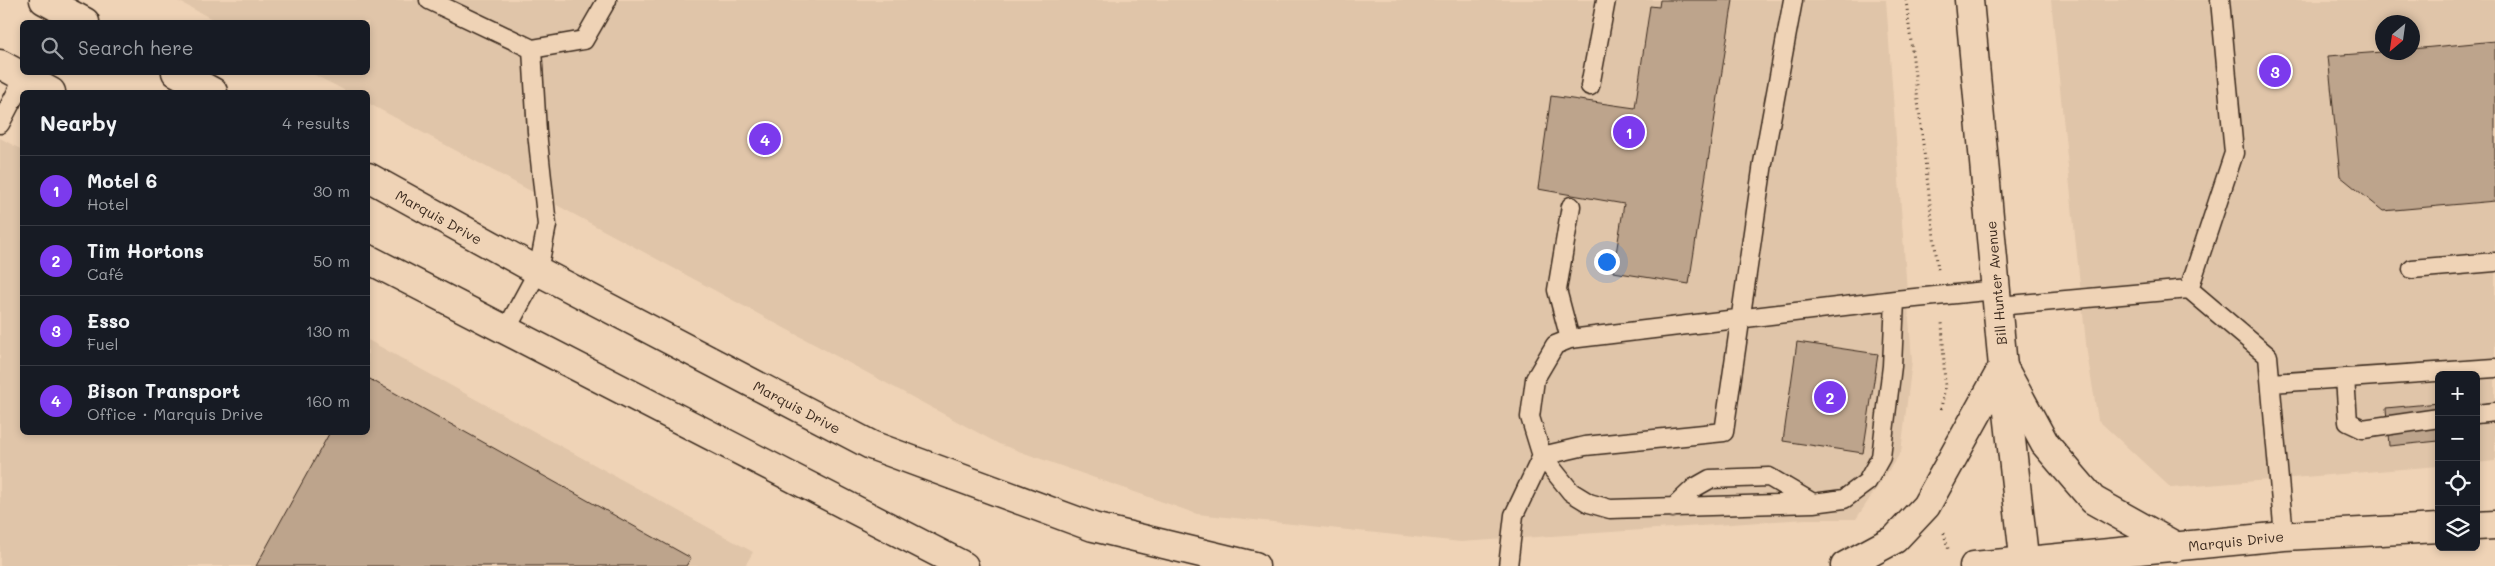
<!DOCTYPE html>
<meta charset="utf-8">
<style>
:root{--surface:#171b24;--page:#20242c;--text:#f1f3f6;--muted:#9ea1a6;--line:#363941;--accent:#7c3aed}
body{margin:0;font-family:Mali,sans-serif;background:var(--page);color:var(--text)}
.controls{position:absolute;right:15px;bottom:15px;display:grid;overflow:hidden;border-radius:8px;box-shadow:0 2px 8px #0003}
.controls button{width:45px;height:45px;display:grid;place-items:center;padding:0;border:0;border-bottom:1px solid var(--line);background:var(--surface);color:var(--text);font:25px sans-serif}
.compass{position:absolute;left:2375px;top:15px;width:45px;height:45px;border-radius:50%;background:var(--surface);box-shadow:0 2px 8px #0003;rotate:209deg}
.you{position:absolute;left:1606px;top:261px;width:18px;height:18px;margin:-12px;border:4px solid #fff;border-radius:50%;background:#1a73e8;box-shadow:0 0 0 8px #1a73e833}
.badge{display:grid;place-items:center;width:32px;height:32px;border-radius:50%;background:var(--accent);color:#fff;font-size:16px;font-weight:700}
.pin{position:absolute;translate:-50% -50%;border:2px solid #fff;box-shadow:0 1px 5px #0006}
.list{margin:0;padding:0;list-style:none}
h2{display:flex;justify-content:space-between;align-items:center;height:65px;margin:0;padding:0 20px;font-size:21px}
h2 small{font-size:16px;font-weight:400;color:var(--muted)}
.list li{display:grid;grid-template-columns:32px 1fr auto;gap:15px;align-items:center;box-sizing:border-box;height:70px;padding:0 20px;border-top:1px solid var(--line)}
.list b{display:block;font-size:19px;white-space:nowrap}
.list p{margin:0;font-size:16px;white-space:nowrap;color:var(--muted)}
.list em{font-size:16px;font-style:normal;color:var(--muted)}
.icon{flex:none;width:28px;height:28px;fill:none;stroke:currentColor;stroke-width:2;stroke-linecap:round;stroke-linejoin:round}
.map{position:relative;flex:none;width:2495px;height:566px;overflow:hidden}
.search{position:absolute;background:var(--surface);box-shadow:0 2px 8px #0003;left:20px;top:20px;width:350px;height:55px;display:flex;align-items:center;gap:12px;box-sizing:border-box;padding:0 18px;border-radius:8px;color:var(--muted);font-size:19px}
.panel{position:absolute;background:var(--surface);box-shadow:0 2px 8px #0003;left:20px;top:90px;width:350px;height:345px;border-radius:8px}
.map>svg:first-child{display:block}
</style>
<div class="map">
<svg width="2495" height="566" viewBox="0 0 2495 566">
<rect width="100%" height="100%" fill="#efd3b6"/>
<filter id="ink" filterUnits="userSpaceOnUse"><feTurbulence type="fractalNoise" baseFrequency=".02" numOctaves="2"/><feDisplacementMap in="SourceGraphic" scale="10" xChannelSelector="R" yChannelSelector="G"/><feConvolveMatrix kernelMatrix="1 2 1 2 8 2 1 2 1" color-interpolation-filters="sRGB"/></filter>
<g filter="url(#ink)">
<!-- built -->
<path fill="#e0c5a9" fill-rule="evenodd" d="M176,0H1886L1912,361L1901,452L1856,519H1806L1461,542L1197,514L999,444L368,103V92H348L311,73L368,72V22H218Z
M2051,0H2495V461L2476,463V375H2439V466L2171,488L2098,420L2087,353ZM2382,22H2412V52H2382Z
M0,138L22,150V432H368V340L753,552L745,566H0Z"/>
<!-- building -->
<path fill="#bda48c" stroke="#3b2a1e" d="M1660,0H1733L1689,284L1613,272L1624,204L1538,189L1551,96L1635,108L1650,6L1659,7Z
M2495,41V201L2383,211L2340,176L2328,56L2382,52H2412V49Z
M1797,342L1878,354L1863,453L1783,441Z
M368,378L691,558L686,566H256L330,432H368Z
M2439,403V441L2389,446L2386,408Z"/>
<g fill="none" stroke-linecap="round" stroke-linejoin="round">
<!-- service casing -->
<g stroke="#3b2a1e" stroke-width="21">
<path id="service" d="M429,0L532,49L584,40L607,0
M1590,86L1606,0
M0,124L24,78
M2412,269L2495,262
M2189,289L2234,153L2220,0
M1895,300L1892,366L1881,457L1867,482L1844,499L1813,503L1610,509L1589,503L1571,492L1542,456L1530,417L1535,379L1555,345L1570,339L1895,300L1996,290
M1998,306L2189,289L2268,356L2284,536
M505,332L538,271L547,225L537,132L532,49
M1570,339L1557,290L1571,206
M2345,378L2348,422L2363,429L2439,418
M2271,383L2495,368
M2476,414L2495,412
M1542,456L1585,446L1724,432L1763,163L1793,0
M1673,508L1694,488L1710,479L1769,477L1813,503
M1508,566L1514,515L1542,456"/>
</g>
<!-- minor casing -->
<g stroke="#3b2a1e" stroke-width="31">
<path id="minor" d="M1969,0L2003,367L2025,566"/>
</g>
<!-- secondary casing -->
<g stroke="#3b2a1e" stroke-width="31">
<path id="secondary" d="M44,0L85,22
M0,64L51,92
M176,72L213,92
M368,177L538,271L871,445L1093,527L1255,566
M368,259L964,566
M2003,367L2045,444L2093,500L2177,547
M2476,526L2495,525
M1845,566L1895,539L1926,506L2003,367
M1974,566L2284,536L2439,528"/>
</g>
<!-- path -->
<path stroke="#3b2a1e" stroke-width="3" stroke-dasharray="1 4" stroke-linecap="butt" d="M1906,0L1938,270
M1941,409L1945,386L1942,321
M1944,533L1948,549"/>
<!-- service -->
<use href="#service" stroke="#efd3b6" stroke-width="18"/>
<!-- minor -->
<use href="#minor" stroke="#efd3b6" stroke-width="28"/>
<!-- secondary -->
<use href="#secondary" stroke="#efd3b6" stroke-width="28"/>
</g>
</g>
<g text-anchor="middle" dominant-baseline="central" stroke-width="4.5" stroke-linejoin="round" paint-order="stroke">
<!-- street labels -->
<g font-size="14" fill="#3b2a1e" stroke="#efd3b6">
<text transform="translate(439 217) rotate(29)">Marquis Drive</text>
<text transform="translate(1996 283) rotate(-95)">Bill Hunter Avenue</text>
<text transform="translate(797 407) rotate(28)">Marquis Drive</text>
<text transform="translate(2236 541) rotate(-6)">Marquis Drive</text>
</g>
</g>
</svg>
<div class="controls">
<button>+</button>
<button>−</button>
<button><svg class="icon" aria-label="locate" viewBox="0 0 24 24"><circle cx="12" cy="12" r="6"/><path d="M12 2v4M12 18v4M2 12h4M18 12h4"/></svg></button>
<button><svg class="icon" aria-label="layers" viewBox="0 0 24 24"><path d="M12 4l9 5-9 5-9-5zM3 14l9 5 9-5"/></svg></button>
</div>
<svg class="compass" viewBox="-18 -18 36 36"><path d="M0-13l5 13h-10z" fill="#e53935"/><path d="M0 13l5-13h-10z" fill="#9ea1a6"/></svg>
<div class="you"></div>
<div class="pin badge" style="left:1629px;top:132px">1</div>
<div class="pin badge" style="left:1830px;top:397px">2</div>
<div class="pin badge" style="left:2275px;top:71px">3</div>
<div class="pin badge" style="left:765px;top:139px">4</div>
<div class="search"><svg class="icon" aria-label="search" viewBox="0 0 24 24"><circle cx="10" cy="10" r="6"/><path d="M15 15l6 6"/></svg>Search here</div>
<section class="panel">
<h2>Nearby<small>4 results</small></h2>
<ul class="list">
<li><span class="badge">1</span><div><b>Motel 6</b><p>Hotel</p></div><em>30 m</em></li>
<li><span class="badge">2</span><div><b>Tim Hortons</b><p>Café</p></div><em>50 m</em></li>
<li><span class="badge">3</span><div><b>Esso</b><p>Fuel</p></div><em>130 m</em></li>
<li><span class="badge">4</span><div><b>Bison Transport</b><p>Office · Marquis Drive</p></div><em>160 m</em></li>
</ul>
</section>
</div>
